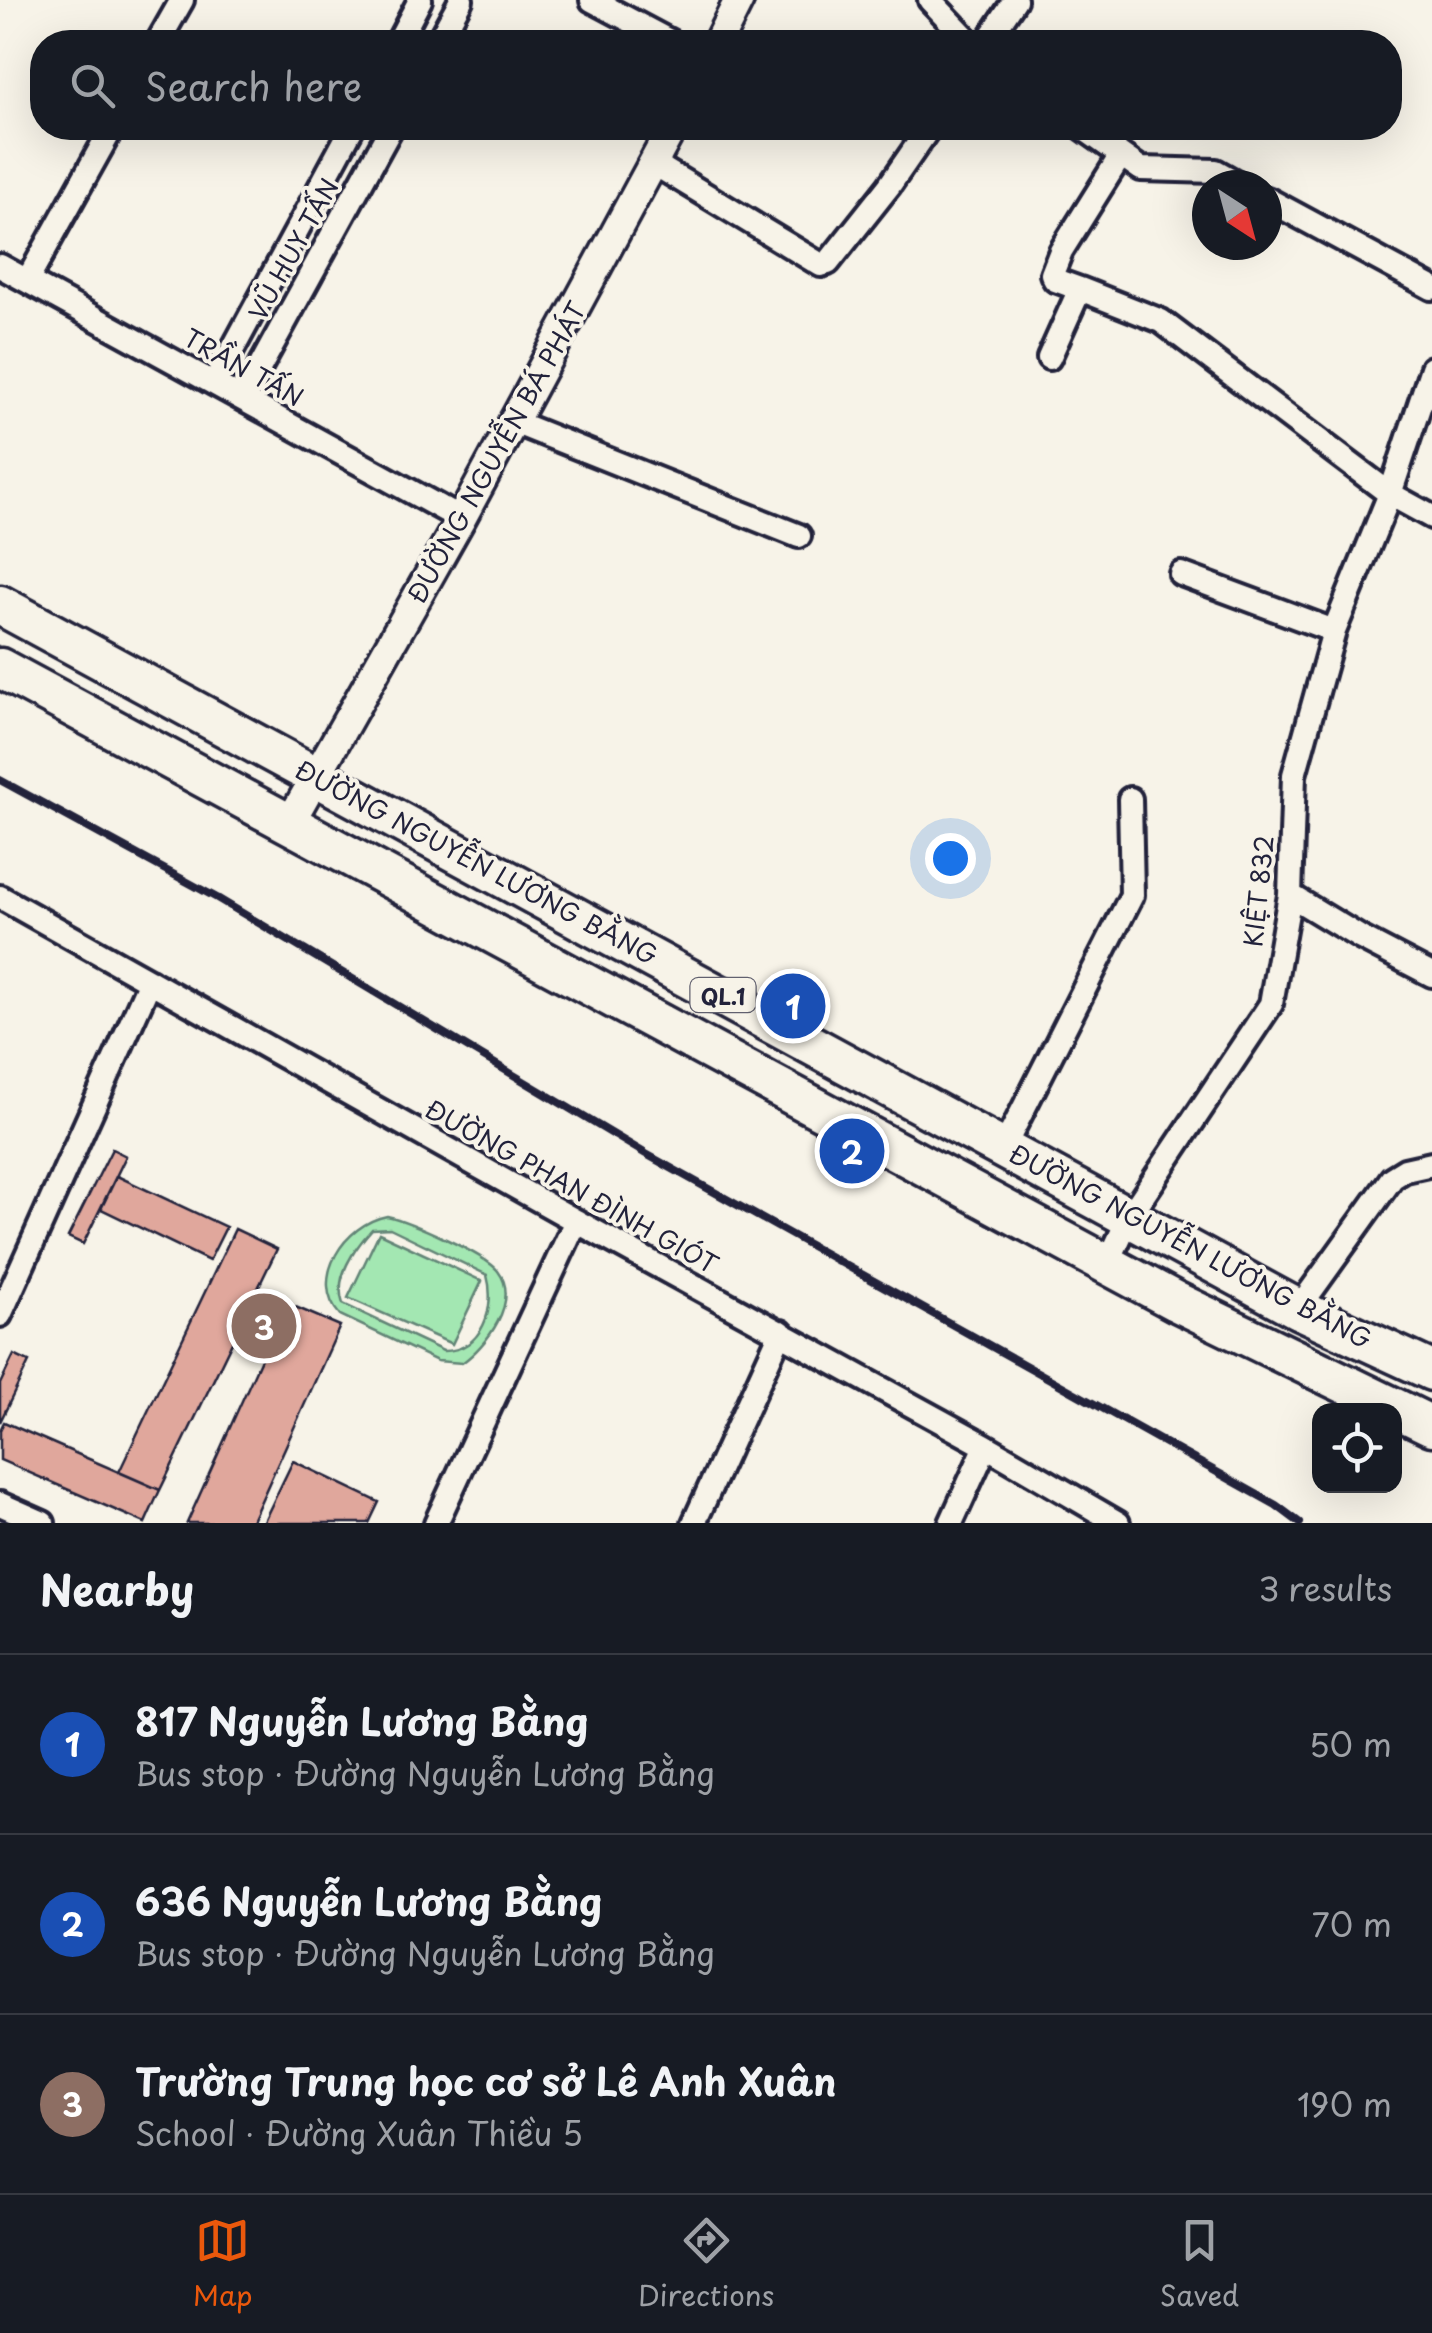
<!DOCTYPE html>
<meta charset="utf-8">
<style>
:root{--surface:#171b24;--page:#20242c;--text:#f1f3f6;--muted:#9ea1a6;--line:#363941;--accent:#ea580c}
body{margin:0;font-family:"Playpen Sans",sans-serif;background:var(--page);color:var(--text)}
.controls{position:absolute;right:30px;bottom:30px;display:grid;overflow:hidden;border-radius:20px;box-shadow:0 10px 40px #0002}
.controls button{width:90px;height:90px;display:grid;place-items:center;padding:0;border:0;border-bottom:2px solid var(--line);background:var(--surface);color:var(--text);font:50px sans-serif}
.compass{position:absolute;left:1192px;top:170px;width:90px;height:90px;border-radius:50%;background:var(--surface);box-shadow:0 10px 40px #0002;rotate:144deg}
.you{position:absolute;left:950px;top:858px;width:35px;height:35px;margin:-25px;border:8px solid #fff;border-radius:50%;background:#1a73e8;box-shadow:0 0 0 15px #1a73e833}
.badge{display:grid;place-items:center;width:65px;height:65px;border-radius:50%;background:var(--accent);color:#fff;font-size:32px;font-weight:700}
.pin{position:absolute;translate:-50% -50%;border:5px solid #fff;box-shadow:0 2px 10px #0006}
.list{margin:0;padding:0;list-style:none}
h2{display:flex;justify-content:space-between;align-items:center;height:130px;margin:0;padding:0 40px;font-size:42px}
h2 small{font-size:32px;font-weight:400;color:var(--muted)}
.list li{display:grid;grid-template-columns:65px 1fr auto;gap:30px;align-items:center;box-sizing:border-box;height:180px;padding:0 40px;border-top:2px solid var(--line)}
.list b{display:block;font-size:38px;white-space:nowrap}
.list p{margin:0;font-size:32px;white-space:nowrap;color:var(--muted)}
.list em{font-size:32px;font-style:normal;color:var(--muted)}
.icon{flex:none;width:55px;height:55px;fill:none;stroke:currentColor;stroke-width:2;stroke-linecap:round;stroke-linejoin:round}
.map{position:relative;flex:none;width:1432px;height:1523px;overflow:hidden}
.search{position:absolute;background:var(--surface);box-shadow:0 10px 40px #0002;left:30px;right:30px;top:30px;height:110px;display:flex;align-items:center;gap:25px;box-sizing:border-box;padding:0 35px;border-radius:40px;color:var(--muted);font-size:38px}
.sheet{height:670px;background:var(--surface)}
nav{display:flex;justify-content:space-around;align-items:center;box-sizing:border-box;height:140px;border-top:2px solid var(--line);background:var(--surface);font-size:28px;color:var(--muted)}
nav a{display:grid;justify-items:center;gap:5px}
nav .on{color:var(--accent)}
.map>svg:first-child{display:block}
</style>
<div class="map">
<svg width="1432" height="1523" viewBox="0 0 1432 1523">
<rect width="100%" height="100%" fill="#f7f3e8"/>
<filter id="ink" filterUnits="userSpaceOnUse"><feTurbulence type="fractalNoise" baseFrequency=".01" numOctaves="2"/><feDisplacementMap in="SourceGraphic" scale="20" xChannelSelector="R" yChannelSelector="G"/><feConvolveMatrix kernelMatrix="1 2 1 2 8 2 1 2 1" color-interpolation-filters="sRGB"/></filter>
<g filter="url(#ink)">
<!-- green -->
<path fill="#a3e7b2" stroke="#628476" stroke-width="2.5" fill-rule="evenodd" d="M387,1216C409,1221 485,1254 498,1271C521,1301 486,1346 462,1363L437,1361L340,1315C308,1279 345,1224 387,1216ZM390,1228L487,1275C496,1307 483,1351 443,1351L343,1304C333,1277 355,1248 372,1229Z
M379,1233L482,1281L452,1344L348,1298Z"/>
<!-- building -->
<path fill="#e0a79c" stroke="#22223b" stroke-width="2.5" d="M112,1149L126,1156L83,1244L68,1237Z
M117,1176L226,1227L209,1261L101,1209Z
M235,1229L277,1249L160,1490L119,1472Z
M286,1303L340,1326L251,1523H187Z
M14,1355L29,1362L0,1422V1384Z
M4,1422L160,1490L145,1523L0,1460V1430Z
M293,1461L379,1502L369,1523H263Z"/>
<g fill="none" stroke-linecap="round" stroke-linejoin="round">
<!-- minor casing -->
<g stroke="#22223b" stroke-width="30">
<path id="minor" d="M592,0L671,42
M930,0L970,42
M158,42L182,0
M398,42L420,0
M438,42L461,0
M987,42L1015,0
M1083,128L1141,169L1216,171L1241,185
M653,163L821,265L828,263L889,186L929,128
M1267,199L1432,288
M0,266L461,519
M27,281L112,128
M1080,289L1055,280L1052,274L1061,251L1121,155
M1049,358L1080,289L1161,321L1390,494L1432,517
M215,382L352,128
M243,398L391,128
M514,422L799,536
M1181,574L1334,631
M1290,895L1361,938L1432,975
M0,897L576,1221L986,1446L1118,1523
M1004,1147L1132,895L1130,799
M1108,1263L1129,1217L1271,1004L1290,895L1294,775L1334,631L1390,494L1432,368
M1298,1309L1392,1178L1405,1170L1432,1164
M0,1315L150,981
M0,1504L43,1523
M436,1523L576,1221
M694,1523L781,1332
M951,1523L986,1446"/>
</g>
<!-- tertiary casing -->
<g stroke="#22223b" stroke-width="35">
<path id="tertiary" d="M718,42L739,0
M289,824L461,519L672,128"/>
</g>
<!-- trunk casing -->
<g stroke="#22223b" stroke-width="45">
<path id="trunk" d="M0,605L1298,1309L1432,1371
M0,668L1175,1301L1432,1426"/>
</g>
<!-- minor -->
<use href="#minor" stroke="#f7f3e8" stroke-width="22"/>
<!-- tertiary -->
<use href="#tertiary" stroke="#f7f3e8" stroke-width="28"/>
<!-- trunk -->
<use href="#trunk" stroke="#f7f3e8" stroke-width="38"/>
<!-- rail -->
<path stroke="#22223b" stroke-width="8" d="M0,780L217,898L646,1154L1276,1505L1300,1523"/>
</g>
</g>
<g text-anchor="middle" dominant-baseline="central" stroke-width="8" stroke-linejoin="round" paint-order="stroke">
<!-- shield labels -->
<rect fill="#f7f3e8" stroke="#62616f" stroke-width="2.5" x="690.5" y="978" width="65" height="34" rx="8"/>
<g font-size="22" font-weight="bold" fill="#22223b">
<text x="723" y="995">QL.1</text>
</g>
<!-- street labels -->
<g font-size="25" fill="#22223b" stroke="#f7f3e8">
<text transform="translate(293 249) rotate(-61)">VŨ HUY TẤN</text>
<text transform="translate(244 367) rotate(29)">TRẦN TẤN</text>
<text transform="translate(496 452) rotate(-61)">ĐƯỜNG NGUYỄN BÁ PHÁT</text>
<text transform="translate(477 862) rotate(28)">ĐƯỜNG NGUYỄN LƯƠNG BẰNG</text>
<text transform="translate(1258 891) rotate(-84)">KIỆT 832</text>
<text transform="translate(572 1186) rotate(29)">ĐƯỜNG PHAN ĐÌNH GIÓT</text>
<text transform="translate(1191 1246) rotate(28)">ĐƯỜNG NGUYỄN LƯƠNG BẰNG</text>
</g>
</g>
</svg>
<div class="controls">
<button><svg class="icon" aria-label="locate" viewBox="0 0 24 24"><circle cx="12" cy="12" r="6"/><path d="M12 2v4M12 18v4M2 12h4M18 12h4"/></svg></button>
</div>
<svg class="compass" viewBox="-18 -18 36 36"><path d="M0-13l5 13h-10z" fill="#e53935"/><path d="M0 13l5-13h-10z" fill="#9ea1a6"/></svg>
<div class="you"></div>
<div class="pin badge" style="left:793px;top:1006px;background:#1a4fb4">1</div>
<div class="pin badge" style="left:852px;top:1151px;background:#1a4fb4">2</div>
<div class="pin badge" style="left:264px;top:1326px;background:#8d6e63">3</div>
<div class="search"><svg class="icon" aria-label="search" viewBox="0 0 24 24"><circle cx="10" cy="10" r="6"/><path d="M15 15l6 6"/></svg>Search here</div>
</div>
<section class="sheet">
<h2>Nearby<small>3 results</small></h2>
<ul class="list">
<li><span class="badge" style="background:#1a4fb4">1</span><div><b>817 Nguyễn Lương Bằng</b><p>Bus stop · Đường Nguyễn Lương Bằng</p></div><em>50 m</em></li>
<li><span class="badge" style="background:#1a4fb4">2</span><div><b>636 Nguyễn Lương Bằng</b><p>Bus stop · Đường Nguyễn Lương Bằng</p></div><em>70 m</em></li>
<li><span class="badge" style="background:#8d6e63">3</span><div><b>Trường Trung học cơ sở Lê Anh Xuân</b><p>School · Đường Xuân Thiều 5</p></div><em>190 m</em></li>
</ul>
</section>
<nav>
<a class="on"><svg class="icon" aria-label="map" viewBox="0 0 24 24"><path d="M3 6l6-2 6 2 6-2v14l-6 2-6-2-6 2zM9 4v14M15 6v14"/></svg>Map</a>
<a><svg class="icon" aria-label="directions" viewBox="0 0 24 24"><path d="M12 3l9 9-9 9-9-9zM9 14v-3h6M13 9l2 2-2 2"/></svg>Directions</a>
<a><svg class="icon" aria-label="saved" viewBox="0 0 24 24"><path d="M7 4h10v16l-5-4-5 4z"/></svg>Saved</a>
</nav>
